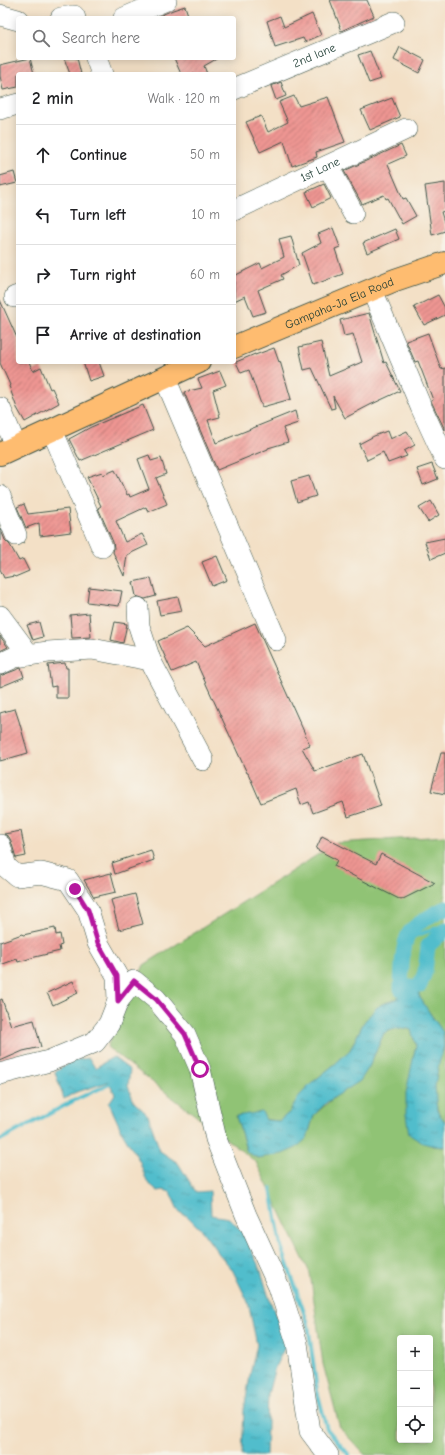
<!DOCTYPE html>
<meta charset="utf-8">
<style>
:root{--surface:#fff;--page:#f2f2f2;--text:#202124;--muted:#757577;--line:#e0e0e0}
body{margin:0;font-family:"Comic Neue",sans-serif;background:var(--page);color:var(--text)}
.controls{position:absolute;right:12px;bottom:12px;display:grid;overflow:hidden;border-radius:4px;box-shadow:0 2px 10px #0003}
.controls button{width:36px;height:36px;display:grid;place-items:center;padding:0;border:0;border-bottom:1px solid var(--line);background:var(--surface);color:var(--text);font:20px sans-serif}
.stop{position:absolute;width:12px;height:12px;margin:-9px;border:3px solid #b5179e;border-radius:50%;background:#fff}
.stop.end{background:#b5179e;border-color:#fff;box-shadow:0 1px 4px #0008}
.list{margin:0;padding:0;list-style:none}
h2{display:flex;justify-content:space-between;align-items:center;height:52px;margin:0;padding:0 16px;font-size:17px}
h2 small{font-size:13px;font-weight:400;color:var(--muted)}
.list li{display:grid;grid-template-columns:26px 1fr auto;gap:12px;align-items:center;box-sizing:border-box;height:60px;padding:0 16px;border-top:1px solid var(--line)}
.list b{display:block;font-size:15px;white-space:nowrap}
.list em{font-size:13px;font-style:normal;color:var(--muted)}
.icon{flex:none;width:22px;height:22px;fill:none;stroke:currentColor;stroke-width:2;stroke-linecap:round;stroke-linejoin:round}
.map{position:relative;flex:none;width:445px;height:1455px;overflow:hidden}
.search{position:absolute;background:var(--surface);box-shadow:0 2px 10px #0003;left:16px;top:16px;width:220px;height:44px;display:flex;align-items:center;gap:10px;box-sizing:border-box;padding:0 14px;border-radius:4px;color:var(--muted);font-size:15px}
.panel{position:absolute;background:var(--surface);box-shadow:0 2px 10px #0003;left:16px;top:72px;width:220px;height:292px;border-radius:4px}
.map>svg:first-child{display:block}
</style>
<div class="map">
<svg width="445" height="1455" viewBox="0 0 445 1455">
<defs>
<pattern id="water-ripples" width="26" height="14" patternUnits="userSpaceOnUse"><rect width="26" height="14" fill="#51bdcc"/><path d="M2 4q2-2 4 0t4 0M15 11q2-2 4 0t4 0" fill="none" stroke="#439ba6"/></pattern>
<pattern id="building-hatch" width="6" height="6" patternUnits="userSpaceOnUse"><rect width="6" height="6" fill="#ee9592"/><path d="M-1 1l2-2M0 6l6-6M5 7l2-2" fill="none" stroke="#c07b78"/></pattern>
</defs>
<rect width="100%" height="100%" fill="#f7f3e8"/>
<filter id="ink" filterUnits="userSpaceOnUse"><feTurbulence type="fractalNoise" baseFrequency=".025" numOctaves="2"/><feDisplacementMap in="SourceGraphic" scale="8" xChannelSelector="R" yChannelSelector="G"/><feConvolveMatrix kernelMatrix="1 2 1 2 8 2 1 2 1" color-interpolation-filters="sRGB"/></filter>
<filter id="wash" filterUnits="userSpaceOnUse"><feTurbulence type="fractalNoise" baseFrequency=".012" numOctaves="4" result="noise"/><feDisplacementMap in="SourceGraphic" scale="16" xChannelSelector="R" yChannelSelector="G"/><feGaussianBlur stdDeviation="0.9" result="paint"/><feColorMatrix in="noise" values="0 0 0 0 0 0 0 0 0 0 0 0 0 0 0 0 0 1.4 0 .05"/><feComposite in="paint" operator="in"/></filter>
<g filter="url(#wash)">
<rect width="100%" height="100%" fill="#f3e0c6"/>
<!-- grass -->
<path fill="#90c374" stroke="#588054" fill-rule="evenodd" d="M445,836V1122C431,1107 434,1082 439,1063C440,1058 444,1051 444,1046C445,1027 427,1013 420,997C418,993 420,988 420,985L397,999L382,1004L364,1022L350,1050L335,1064L314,1081L299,1096L290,1112L279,1121L236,1116L247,1152L258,1158L269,1155L307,1138L314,1115L369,1067L384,1033C394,1029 401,1026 411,1030L416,1045L413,1062L432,1146L445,1147V1455H365L340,1428L323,1364L310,1273L256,1162L107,1047L144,965L336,843ZM400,1338H430V1440H400Z"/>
<!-- water -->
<path fill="url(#water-ripples)" stroke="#387d80" d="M420,985L419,996L431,1015L443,1032L444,1046L439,1064L435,1085L437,1111L445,1122V1147C430,1146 422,1144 409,1134L406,1115V1093L416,1045L411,1030C401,1026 394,1029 384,1033L369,1067L360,1081L327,1102L314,1115L307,1138L296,1148L282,1154L258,1158L247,1152L236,1116L262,1112L266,1120L279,1121L290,1112L299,1096L314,1081L335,1064L350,1050L364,1022L376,1008L382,1004L397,999L401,989Z
M113,1057L130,1070L128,1086L134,1102L148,1115L160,1151L178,1163L196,1192L210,1191L211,1215L229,1218L244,1234L261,1271L270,1301L287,1343L275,1367L268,1394L266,1455H242L244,1410L251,1370L257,1345L248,1302L232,1269L219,1254L202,1231L187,1216L179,1212L170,1192L164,1190L158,1191L147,1182L140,1162L122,1132L109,1103L115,1094L108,1082L74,1093L64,1099L55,1072L75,1060L89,1058L95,1068Z"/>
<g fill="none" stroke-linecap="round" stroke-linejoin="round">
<!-- stream -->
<path stroke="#51bdcc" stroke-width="4" d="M404,993L406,965L412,937L445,925
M0,1140L77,1099L114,1082
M271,1189L281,1246L308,1324L317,1391L327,1429L349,1455"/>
<!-- canal -->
<path stroke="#51bdcc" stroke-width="15" d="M445,908C437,912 413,925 409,933C401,948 402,972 401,989L420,985L425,972L428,946L445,930"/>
</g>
<g id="blocks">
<!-- building -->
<path fill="url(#building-hatch)" d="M330,0H367L374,16L341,31L339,26H340Z
M185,6L189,18H154L173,10Z
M312,14L321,35L305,42L303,38L275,47L267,21L280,16L284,27Z
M400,47L425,60L419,73L394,60Z
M370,51L381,79L369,83L358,55Z
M30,58L34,74H18V87L3,90L0,76V65Z
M64,58H77L81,74H70Z
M174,58H218L204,66L207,74H181Z
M281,82L286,96L276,100L271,86Z
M294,96L299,106L328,97L345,142L316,152L317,157L292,166L284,141L260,152L246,122L261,116L268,132L288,122L279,102Z
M392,98L400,117L370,130L361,110Z
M401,145L406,156L388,164L403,199L406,198L416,216L402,224L388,198L386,199L384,195L362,204L344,171Z
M14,172L17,183L0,187V176Z
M445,183V211L441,212L445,225V231L432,235L425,186Z
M324,184L331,198L313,207L306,192Z
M333,228L340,247L335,249L343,274L313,285L302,253L321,243L318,234Z
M395,229L399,239L367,253L363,243Z
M291,236L299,265L281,275L283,279L258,290L266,312L253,316L245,296L234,301V276L260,263L262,268L284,257L279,239Z
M438,295L445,308V315L424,325L414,307Z
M0,300L18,340V362H29L33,371L41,367L50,389L52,388L59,403L25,422L17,408L9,386L10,385L0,363Z
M369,313L384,363L386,362L400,391L370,405L345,418L333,396L335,408L331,409L312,368L304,370L299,347L321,342L329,376L362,362L353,334L344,336L340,320Z
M428,333L441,369L445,368V430L431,401L433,400L418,361L415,362L406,341Z
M274,348L279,362L280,361L291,399L262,407L249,370L241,373L236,362L255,354V355Z
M83,362H99L104,376L89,381Z
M220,371L226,385L213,390L220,417L208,420L216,443L295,411L298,423L283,428L288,442L268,448V449L217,470L184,392L202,388L198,379Z
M143,405L153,430L80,461L69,439L91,427Z
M387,431L390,439L407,431L415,445L404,451L407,456L388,463L383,452L367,460L359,444L374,436Z
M149,455L151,461L161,458L166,474L156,478L167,504L148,512L146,507L116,521L125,542L142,534L148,545L127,555L124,576L113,552L114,548L113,542L98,508L101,506L87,477L102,472L103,475L115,470L127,495L129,494L130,497L149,489L138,459Z
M432,464L438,479L423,485L417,469Z
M309,476L316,496L297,502L291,481Z
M431,501L439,515L428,522L419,508Z
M24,504L28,514L68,509L71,532L40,536L39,523L26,528L17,507Z
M0,528L5,540L10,545L19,561L23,559L29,571L15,577L14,576L4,578L0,569Z
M445,538V553L431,559L425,542Z
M217,556L227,580L212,586L202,562Z
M151,578L156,596L145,599L136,596L133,582Z
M89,587L122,591L119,606L87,602Z
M178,597L182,611L160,615L157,601Z
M89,613L91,637L72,638L70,615Z
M39,622L43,637L33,640L27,625Z
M115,622L127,624L123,643L111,640Z
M255,623L310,745L302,748L315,771L363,754L381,806L348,817L343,802L313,813L309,802L301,805L296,789L261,803L248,773H247L196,662L172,672L158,641L187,628L205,646Z
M0,636L8,647L0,651Z
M65,663L66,668H68V698H56V686L51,687L48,665Z
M21,668L24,677L0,687V676Z
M14,709H15L19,721L28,753L0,761V713Z
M441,753H445V794L431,791Z
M21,831L26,856L16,858L11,841L9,837L4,834Z
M322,836L376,864L381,854L435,883L401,900L334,866L337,860L316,849Z
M151,850L154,860L115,874L112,863Z
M111,873L116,892L94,897L84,880Z
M135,894L143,924L119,930L111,900Z
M55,928L56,935L60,934L62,945L59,946L60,951L35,957L18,962L17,959L0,965V942L22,934L23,935Z
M73,981L78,993L53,1005L47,993Z
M2,999L11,1026L34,1020L41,1047L23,1051L0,1061V1000Z"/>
</g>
</g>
<g filter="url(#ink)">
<use href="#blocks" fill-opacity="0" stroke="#3f554a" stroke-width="1"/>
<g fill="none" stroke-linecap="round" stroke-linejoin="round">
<!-- minor casing -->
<g stroke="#3f554a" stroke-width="22">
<g id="minor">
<path d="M0,15L18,20"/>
<path d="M61,18L74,16L75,18"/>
<path d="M124,18L166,0"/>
<path d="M96,58L102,74"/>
<path id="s1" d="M234,89L394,22"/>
<path d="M0,109L18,104"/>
<path d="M328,166L353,213"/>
<path id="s2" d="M234,210L406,129"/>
<path d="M372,290L421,407L445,459"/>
<path d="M15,297L18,296"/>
<path d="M165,378L276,640"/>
<path d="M0,408L16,446"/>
<path d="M52,430L102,547"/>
<path d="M0,496L16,535"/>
<path d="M138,608L139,626L150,660"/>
<path d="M0,616L29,655"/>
<path d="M0,664L15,657L48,652L92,649L150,660L203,760"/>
<path d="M0,845L6,867L17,876L41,873L68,880L88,910L98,943L117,976L118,1001L109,1024L95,1042L49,1061L0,1074"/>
<path d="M118,1001L134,981L156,999L185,1034L200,1069L216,1139L246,1215L279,1287L297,1343L310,1431L328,1455"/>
</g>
</g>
<!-- highway casing -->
<g stroke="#3f554a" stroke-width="24">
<g id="highway">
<path id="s3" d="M234,347L395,280L445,263"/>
<path d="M0,454L199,362"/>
</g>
</g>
<!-- minor -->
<use href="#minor" stroke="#fff" stroke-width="21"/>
<!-- highway -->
<use href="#highway" stroke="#febc70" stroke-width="22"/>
</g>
</g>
<g fill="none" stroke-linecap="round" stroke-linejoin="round" filter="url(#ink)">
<!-- route -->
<path stroke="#b5179e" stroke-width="5" d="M75,889L88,910L98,943L117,976L118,1001L134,981L156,999L185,1034L200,1069"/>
</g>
<g text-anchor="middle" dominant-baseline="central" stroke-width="3" stroke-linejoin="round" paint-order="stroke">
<!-- street labels -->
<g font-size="12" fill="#1f3d34" stroke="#f7f3e8">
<text stroke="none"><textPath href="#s1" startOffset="87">2nd lane</textPath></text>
<text stroke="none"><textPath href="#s2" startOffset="95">1st Lane</textPath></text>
<text stroke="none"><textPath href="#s3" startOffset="114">Gampaha-Ja Ela Road</textPath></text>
</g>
</g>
</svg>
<div class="controls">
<button>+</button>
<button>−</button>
<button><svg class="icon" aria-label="locate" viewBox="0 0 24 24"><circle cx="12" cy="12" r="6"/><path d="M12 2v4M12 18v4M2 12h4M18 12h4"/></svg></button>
</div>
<div class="stop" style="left:200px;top:1069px"></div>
<div class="stop end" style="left:75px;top:889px"></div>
<div class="search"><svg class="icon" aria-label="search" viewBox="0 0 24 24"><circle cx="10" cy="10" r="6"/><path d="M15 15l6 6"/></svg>Search here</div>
<section class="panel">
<h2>2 min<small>Walk · 120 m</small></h2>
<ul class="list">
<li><svg class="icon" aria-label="ahead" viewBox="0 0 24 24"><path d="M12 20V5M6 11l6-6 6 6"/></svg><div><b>Continue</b></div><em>50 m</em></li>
<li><svg class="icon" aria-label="left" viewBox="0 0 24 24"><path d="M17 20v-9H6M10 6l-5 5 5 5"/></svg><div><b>Turn left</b></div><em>10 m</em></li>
<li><svg class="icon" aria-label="right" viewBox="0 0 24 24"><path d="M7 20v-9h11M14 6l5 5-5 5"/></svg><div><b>Turn right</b></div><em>60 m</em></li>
<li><svg class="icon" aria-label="arrive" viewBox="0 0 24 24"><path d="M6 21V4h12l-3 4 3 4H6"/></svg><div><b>Arrive at destination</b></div></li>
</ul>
</section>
</div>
